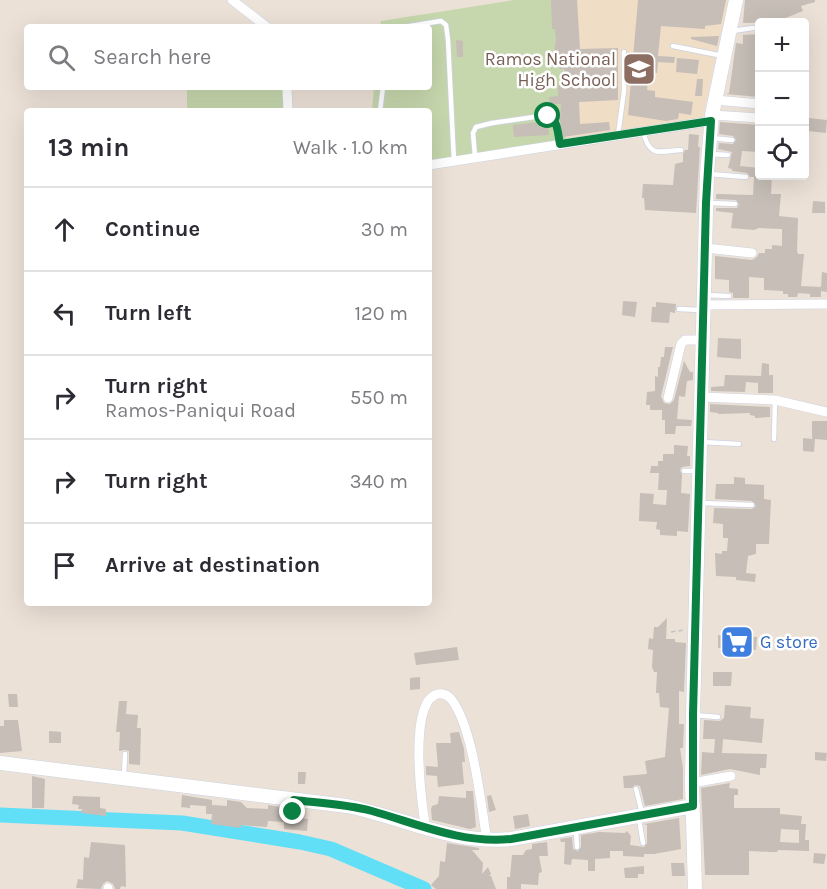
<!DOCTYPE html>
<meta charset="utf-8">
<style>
:root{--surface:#fff;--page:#f7f7f7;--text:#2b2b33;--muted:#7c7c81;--line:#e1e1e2}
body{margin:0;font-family:Karla,sans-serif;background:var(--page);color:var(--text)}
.controls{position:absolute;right:18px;top:18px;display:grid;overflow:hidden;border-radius:6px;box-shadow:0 6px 24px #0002}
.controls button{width:54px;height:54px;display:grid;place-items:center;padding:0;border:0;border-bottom:2px solid var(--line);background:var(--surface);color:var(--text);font:30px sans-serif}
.stop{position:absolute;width:18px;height:18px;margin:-14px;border:4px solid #0b8043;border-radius:50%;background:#fff}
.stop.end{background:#0b8043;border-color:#fff;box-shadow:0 2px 6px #0008}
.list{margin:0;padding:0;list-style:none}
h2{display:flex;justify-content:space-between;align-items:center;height:78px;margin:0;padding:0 24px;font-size:26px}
h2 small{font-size:20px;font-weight:400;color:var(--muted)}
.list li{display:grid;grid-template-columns:39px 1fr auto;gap:18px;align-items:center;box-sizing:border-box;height:84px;padding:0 24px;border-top:2px solid var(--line)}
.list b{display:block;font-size:22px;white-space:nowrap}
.list p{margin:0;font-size:20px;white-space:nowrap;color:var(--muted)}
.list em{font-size:20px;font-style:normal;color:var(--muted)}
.icon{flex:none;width:33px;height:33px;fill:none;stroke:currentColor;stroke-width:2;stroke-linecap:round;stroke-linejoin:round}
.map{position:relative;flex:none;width:827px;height:889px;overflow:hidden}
.search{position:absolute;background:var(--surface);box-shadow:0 6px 24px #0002;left:24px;top:24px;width:408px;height:66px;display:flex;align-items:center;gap:15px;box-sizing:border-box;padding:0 21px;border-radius:6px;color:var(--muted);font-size:22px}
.panel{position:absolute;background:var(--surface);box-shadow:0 6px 24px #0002;left:24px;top:108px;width:408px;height:498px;border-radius:6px}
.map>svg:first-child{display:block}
</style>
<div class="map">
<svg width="827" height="889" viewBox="0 0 827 889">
<rect width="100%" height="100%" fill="#ece1d7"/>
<!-- education -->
<path fill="#efddc5" d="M562,0H728L702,120L567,142Z"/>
<!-- cemetery -->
<path fill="#c6d7ad" d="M514,0H561L566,142L429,161V111H372L374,87H429V27H380L381,21Z
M187,87H282L284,111H187Z"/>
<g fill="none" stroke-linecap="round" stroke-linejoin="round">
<!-- river -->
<path stroke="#60dff7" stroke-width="15" d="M0,815L182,823L300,842L331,849L424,889"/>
</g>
<!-- building -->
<path fill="#c6beb7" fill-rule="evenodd" d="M551,0H577L580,49L618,48V100L579,102L580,124L609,122L610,130L563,137L560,120L561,104H550L549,97L558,96V85H565L564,69H560V63H558L559,53H554L556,40L555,29H552Z
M638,0H726L721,24L705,26V29L661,26L658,56L675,57L674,63L658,62L657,73L649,72L647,90L655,91V97L693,102L691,115L679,113L678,119L666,121L628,115Z
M745,0H815V2L801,6L803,11L783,19L784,22L743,23Z
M759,34V97L726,94L729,93L736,43L743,44V35Z
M719,36L717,46L691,39V37Z
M456,40L463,41V57H457Z
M677,58L699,60L697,74L676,72Z
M697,79H703L702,96H695Z
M809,118L827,120L826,133L808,131Z
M539,122L540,128L548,127L549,135L514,137L513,125Z
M720,122L759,125V152L742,151L740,166L759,168V176H772L771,194H781L779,216L798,218L797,251L798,254H804L801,286L821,287L822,272L827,273V292L821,291V297H810V294L798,293L797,297H788V294H783V291L764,290V278L749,277V298H733V293L729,292V280L715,279V256L752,260L757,257L759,253H765V249H772V245L782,246V229L759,228L754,230L731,228L733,213L716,211V208H737L739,204L736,200L716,199V194L753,195L754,177H750L747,173L732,171V169L728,168L732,152L718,149L719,143L733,144L736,140L733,136L719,134Z
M689,134L699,135L698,147H700L696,213L645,210L644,198H642L643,184L673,185L675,164L683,162V154L685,150H688Z
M813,201L825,202V213H812Z
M623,301L637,302L635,317L622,315Z
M656,302L676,304L675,313L670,312L669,323L651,322L652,307H656Z
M718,338L741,339V359L717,357Z
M665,347H673L661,396L664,403L670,404L674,400L684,361L690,372H693V380L687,381L685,397L679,396L677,419L692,420L691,426H676L675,434H665V420H662V410H650V405H646L647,392L655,391V376L658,377V367H660L661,357H664Z
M762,363L769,364V375H773V393H758V383L746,382L745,392L711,391V387L724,386L725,375L761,376Z
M710,404L770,407V417L755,418V416L750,415V413L718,414V413L710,412Z
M812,421H827V440L815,439L814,452L803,451V438L813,439L812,438Z
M674,445L688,446L687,456H690V466L682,467L680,470L682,475L681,493L690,494L688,532L677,531V536L660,535V530L656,529L657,522L639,521L640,493L654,494L653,504L666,505L667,490H658L659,473H650L651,466H658V461H663V454H674Z
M734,477L745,478V484L764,485V499L771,500L769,544H756V554L748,556L746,573L756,574L755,582L736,580V577L716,576L715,553L722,554V551H727L728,538H723V524L713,523L714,508L752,509L756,506L752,501L715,499L716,484H734Z
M667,618L666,639H675V642L686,643L684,692L679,691V724H684L683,748H680L683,768V799L645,806L640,786L635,785L632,788H624L623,776L647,774L645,761L665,757L669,708L660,707L659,693H656L657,672H654L652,667L653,650L648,649L649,638L653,639L654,627H658Z
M718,635L757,637L756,650L718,648Z
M457,647L459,660L416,665L414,653Z
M713,672H732L731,686H713Z
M420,677V689L410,690V678Z
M8,694H17L18,707H9Z
M119,701H127L126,714L138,715L137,728H141L140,765L129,764V751L125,750L119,751L120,732H116Z
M725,705L751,707L750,718L764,719L762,743L723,739L722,753L767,754L766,768H760V775L730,769L701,775L702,752L714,753L715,739H703L704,720L720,721L724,718Z
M4,720H18L22,751L0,753V726H4Z
M49,731L61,732V743H49Z
M459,732L464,749L465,762H462L464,784L438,787L437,776L426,775V766L438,767L436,743H451L450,733Z
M815,752L827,753L826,761L815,760Z
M298,772H306L305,784H298Z
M32,776L45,779L44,808H32Z
M730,783L729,788L738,789V795H734V808H780V814L802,816L801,824H806L805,840H809V851L778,850L777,852H772L749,851V875H705L701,788ZM781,829L799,830V843L780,842Z
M466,791H473L476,827L470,829L432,820L431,809L432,806L438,804L439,796L466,798Z
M182,795L212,800V805L227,806V800L241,802L247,808L268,809V805L287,808V810L292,811L291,817L308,819L307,831L284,829V822L268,821L267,827L241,825V828L211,824L212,814H206V806L190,805V808L181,807Z
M491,795L496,810L489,812L487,796Z
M73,796L100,797V808L106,809V816L81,813L82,809H78L79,805L72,804Z
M528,814L530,826L515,829L513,816Z
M679,818L681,849L654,854H644V857L623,856V851H610V858L595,859V871H588V860L572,859L571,865L564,864L565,842H561L560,839L572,837L573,849L578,851L581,847V835L599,832L625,833L627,831L631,836L630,845L644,847L647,843V825L644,824Z
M91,842L125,845L126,887L121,886L120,889H115L113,884L107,881L103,884L101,889L76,888L78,879L83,880L84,857L89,858Z
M547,842L548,856H539L542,872L539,873L538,885L521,884V889H507V877H510L512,855H523L526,850L532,849V844Z
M447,843L479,848V850H472L483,863L482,874L488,867L491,874L489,876H491L496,889H436L431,885L439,876L440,861L445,862Z
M814,853L826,854L824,864L813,863Z
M671,863H684L685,876H672Z
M644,866V874H638V878H625L624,868Z"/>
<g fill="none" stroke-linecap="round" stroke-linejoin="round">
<!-- lane casing -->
<g stroke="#ccd3e2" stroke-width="6">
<path id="lane" d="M404,27L441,21L446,25L448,40L454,161
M732,31L753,28
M673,46L723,56
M380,111L383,87
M643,131C649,157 658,152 681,150
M618,135L624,91V52
M711,138L732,140
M710,154L728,155
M475,157L473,133L476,127L492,123L548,115C558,119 558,135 560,144
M709,174L746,177
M708,203L735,204
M705,295L729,296
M679,309L700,310
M774,439L775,400
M702,442L739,444
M684,471H696
M701,503L752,505
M694,715L718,717
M124,775L125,754
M636,789L642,813
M639,819L643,843
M576,830L577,847"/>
</g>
<!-- street casing -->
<g stroke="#ccd3e2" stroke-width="10">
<path id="street" d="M232,0L267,27
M287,87L288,111
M715,100L760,104
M712,115L760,118
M429,165L711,121
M705,248L752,253
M703,305L827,304
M701,397L775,400L827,412
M668,398L681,344L685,340H703
M692,783L731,776
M426,828C421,804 409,706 435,695C441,692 448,695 451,699C473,726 481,805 487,841
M108,888V889"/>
</g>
<!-- secondary casing -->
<g stroke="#ccd3e2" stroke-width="15">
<path id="secondary" d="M0,763L347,806C402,817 454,845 511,839L693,806
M695,889L692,783L693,715L707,173L712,115L736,0"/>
</g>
<!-- path -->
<path stroke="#c3c3c3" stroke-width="1.5" stroke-dasharray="4.5 3" stroke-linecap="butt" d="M671,632L685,630
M293,824V810"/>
<!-- lane -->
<use href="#lane" stroke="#fff" stroke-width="4.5"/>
<!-- street -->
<use href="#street" stroke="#fff" stroke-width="9"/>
<!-- secondary -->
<use href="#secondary" stroke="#fff" stroke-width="14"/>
</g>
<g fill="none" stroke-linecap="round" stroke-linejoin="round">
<!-- route -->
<path stroke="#0b8043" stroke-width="8" d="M293,812L294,800C320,803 346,804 372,811C418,824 462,844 511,839L693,806V715L706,203L711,121L560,144C558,135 558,119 548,116"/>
</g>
<!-- icons -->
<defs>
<g id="school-square" transform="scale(1.725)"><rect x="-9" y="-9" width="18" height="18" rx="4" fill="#8d6e63" stroke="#fff"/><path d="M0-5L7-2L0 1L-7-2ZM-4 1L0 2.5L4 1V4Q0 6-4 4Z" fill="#fff"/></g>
<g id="supermarket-square" transform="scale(1.725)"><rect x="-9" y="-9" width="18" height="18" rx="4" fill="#3f7fe0" stroke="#fff"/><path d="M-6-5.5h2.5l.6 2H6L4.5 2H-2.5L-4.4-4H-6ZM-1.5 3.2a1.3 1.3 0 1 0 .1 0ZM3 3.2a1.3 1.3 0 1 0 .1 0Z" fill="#fff"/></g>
</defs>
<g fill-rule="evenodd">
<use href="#school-square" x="639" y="69"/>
<use href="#supermarket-square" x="737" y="642"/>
</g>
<g text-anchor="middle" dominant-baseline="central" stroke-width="5" stroke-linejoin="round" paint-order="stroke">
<!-- education labels -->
<g font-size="18" fill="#785e54" stroke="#fff" text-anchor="end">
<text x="616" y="59">Ramos National<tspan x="616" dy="21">High School</tspan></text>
</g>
<!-- shop labels -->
<g font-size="18" fill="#366cbe" stroke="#fff" text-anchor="start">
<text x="760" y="642">G store</text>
</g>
</g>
</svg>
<div class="controls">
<button>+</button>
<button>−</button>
<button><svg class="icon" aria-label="locate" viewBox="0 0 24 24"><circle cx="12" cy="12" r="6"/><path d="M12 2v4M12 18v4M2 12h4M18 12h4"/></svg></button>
</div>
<div class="stop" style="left:548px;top:116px"></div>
<div class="stop end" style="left:293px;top:812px"></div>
<div class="search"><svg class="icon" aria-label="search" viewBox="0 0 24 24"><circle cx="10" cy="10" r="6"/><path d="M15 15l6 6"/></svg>Search here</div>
<section class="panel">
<h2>13 min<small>Walk · 1.0 km</small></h2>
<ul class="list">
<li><svg class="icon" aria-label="ahead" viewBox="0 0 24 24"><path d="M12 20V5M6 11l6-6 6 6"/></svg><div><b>Continue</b></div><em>30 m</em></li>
<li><svg class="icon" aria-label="left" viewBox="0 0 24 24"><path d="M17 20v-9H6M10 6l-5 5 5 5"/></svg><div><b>Turn left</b></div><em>120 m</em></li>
<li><svg class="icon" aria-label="right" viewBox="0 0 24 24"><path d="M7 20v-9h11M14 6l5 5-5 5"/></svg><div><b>Turn right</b><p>Ramos-Paniqui Road</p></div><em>550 m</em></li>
<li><svg class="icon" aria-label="right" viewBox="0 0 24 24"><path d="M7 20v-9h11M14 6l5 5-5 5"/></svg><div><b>Turn right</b></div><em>340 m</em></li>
<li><svg class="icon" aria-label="arrive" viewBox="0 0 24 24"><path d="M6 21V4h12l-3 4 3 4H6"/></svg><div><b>Arrive at destination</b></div></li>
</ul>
</section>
</div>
